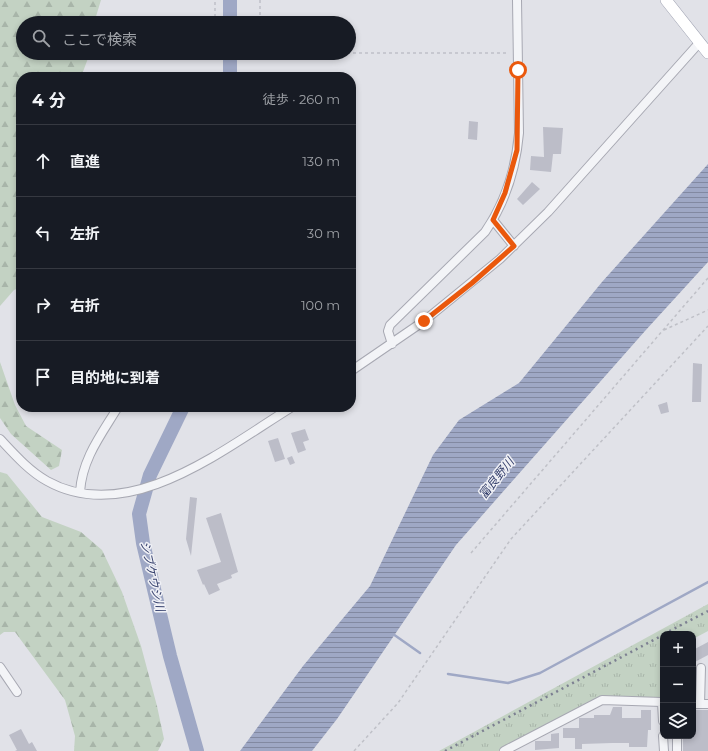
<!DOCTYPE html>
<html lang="ja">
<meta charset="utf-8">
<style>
:root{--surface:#171b24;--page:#20242c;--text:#f1f3f6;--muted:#9ea1a6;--line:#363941}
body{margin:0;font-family:Montserrat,"Noto Sans JP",sans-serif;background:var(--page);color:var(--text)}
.controls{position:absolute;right:12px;bottom:12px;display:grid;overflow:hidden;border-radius:8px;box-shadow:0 2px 6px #0003}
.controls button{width:36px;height:36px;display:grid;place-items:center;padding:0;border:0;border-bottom:1px solid var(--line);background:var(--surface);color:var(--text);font:20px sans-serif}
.stop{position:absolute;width:12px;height:12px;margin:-9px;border:3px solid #ea580c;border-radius:50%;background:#fff}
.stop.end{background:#ea580c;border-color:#fff;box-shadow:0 1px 4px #0008}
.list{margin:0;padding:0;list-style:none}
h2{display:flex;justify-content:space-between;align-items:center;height:52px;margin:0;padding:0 16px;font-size:17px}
h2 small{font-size:13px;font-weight:400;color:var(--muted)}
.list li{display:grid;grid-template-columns:26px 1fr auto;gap:12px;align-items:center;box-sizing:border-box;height:72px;padding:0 16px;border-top:1px solid var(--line)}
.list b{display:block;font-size:15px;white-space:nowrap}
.list em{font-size:13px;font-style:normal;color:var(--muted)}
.icon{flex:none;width:22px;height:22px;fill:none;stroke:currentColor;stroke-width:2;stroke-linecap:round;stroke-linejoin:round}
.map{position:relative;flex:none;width:708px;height:751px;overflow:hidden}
.search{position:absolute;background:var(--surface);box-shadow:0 2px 6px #0003;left:16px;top:16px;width:340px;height:44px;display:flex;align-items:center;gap:10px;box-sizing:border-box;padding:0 14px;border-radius:22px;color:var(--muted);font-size:15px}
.panel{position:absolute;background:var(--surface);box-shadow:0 2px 6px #0003;left:16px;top:72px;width:340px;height:340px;border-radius:16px}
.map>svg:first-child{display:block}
</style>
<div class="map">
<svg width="708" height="751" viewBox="0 0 708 751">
<defs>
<pattern id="grass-tufts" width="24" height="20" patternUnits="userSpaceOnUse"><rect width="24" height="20" fill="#c3d2c3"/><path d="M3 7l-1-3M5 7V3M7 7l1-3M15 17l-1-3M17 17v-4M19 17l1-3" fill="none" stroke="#a8b5a9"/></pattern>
<pattern id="forest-firs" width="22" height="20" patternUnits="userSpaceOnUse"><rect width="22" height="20" fill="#c3d2c3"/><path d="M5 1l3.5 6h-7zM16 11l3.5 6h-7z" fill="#a8b5a9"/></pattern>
<pattern id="water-rules" width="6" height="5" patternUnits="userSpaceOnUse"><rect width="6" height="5" fill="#9fa8c5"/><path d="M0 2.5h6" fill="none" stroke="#8289a1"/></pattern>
</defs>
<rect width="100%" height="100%" fill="#e1e2e8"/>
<!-- grass -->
<path fill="url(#grass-tufts)" d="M708,604V631L693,639V634H663L662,702L602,700L504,751H439Z"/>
<!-- forest -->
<path fill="url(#forest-firs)" d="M0,0H101L94,23H23V53H90L81,77H21V287L14,290L0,306Z
M0,362L15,405L26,426L62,450L59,466L51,470L11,434L0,418Z
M0,472L7,474L42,517L81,532L102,550L122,592L141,646L157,706L164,739L158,751H74L75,736L65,700L15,632H4L0,635Z"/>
<!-- water -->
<path fill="url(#water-rules)" d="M708,164V262L645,331L456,545L337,719L312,751H240L303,666L370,586L433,455L459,420L519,383L602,282Z"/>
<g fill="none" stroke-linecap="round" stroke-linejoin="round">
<!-- stream -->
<path stroke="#9fa8c5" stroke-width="2.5" d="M393,634L420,653
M448,674L508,683L540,673L708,582"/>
<!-- river -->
<path stroke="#9fa8c5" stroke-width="14" d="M230,23V0
M230,77V53
M183,407L150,475L139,514L143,543L170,656L197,751"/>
</g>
<!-- building -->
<path fill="#bcbdc8" d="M469,121L478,122L477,140L468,139Z
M543,127L563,128L561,154H553L551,172L530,170L531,156L544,157Z
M532,182L540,189L523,205L517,199Z
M693,363L702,364L701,402H692Z
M667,402L669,412L661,414L658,405Z
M305,429L309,440L303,442L306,450L298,453L291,433Z
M278,438L285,459L275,462L268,441Z
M292,456L295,463L290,465L287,458Z
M190,497L197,498L191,556L186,539Z
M221,513L238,572L231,575L232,578L217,584L220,590L209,595L204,584L203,585L197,570L221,562L206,518Z
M708,642V655L693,663V650Z
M613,707H622V718H641V710H651V730H648L647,747H629V743H612L582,744V749H575V738H563V728H579V718H594V715H610Z
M693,710H708V751H683V736H693Z
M21,729L29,744L32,742L37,751H15L17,750L9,735Z
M559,733V748L535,750V741H551V734Z"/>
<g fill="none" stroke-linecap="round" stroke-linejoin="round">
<!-- minor casing -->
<g stroke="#a7a8b2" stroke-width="10">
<path id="minor" d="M493,220L514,246
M392,344L388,331L390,325L485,232C505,203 516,167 519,133L517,0
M351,371L424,321L500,259L548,212L700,42
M0,439C14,454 29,471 47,481C129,527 225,448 292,407
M80,492C82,459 101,435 118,407
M0,667L17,692
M693,704H708
M700,704L701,668
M663,736L664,751
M504,751L602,700L662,702L663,721
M677,751V736"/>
</g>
<!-- major casing -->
<g stroke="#a1a4b3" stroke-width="12">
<path id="major" d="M666,0L708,53"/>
</g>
<!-- path -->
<path stroke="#bfc0c7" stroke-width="1.5" stroke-dasharray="3 3" stroke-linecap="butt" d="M260,0V23
M215,23V0
M257,53H509
M664,330L708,310
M471,553L708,278
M354,751L398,703L511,539L708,326"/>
<!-- minor -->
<use href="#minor" stroke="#f3f4f7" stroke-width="8"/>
<!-- major -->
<use href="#major" stroke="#fff" stroke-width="11"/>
<!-- rail -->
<path stroke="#7c7f91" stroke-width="2.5" stroke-dasharray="2 4" stroke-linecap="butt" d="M664,634L708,611
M445,751L663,635"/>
</g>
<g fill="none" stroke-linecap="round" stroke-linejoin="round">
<!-- route -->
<path stroke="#ea580c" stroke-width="5" d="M424,321L472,283L514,246L493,220L505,193L517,150L518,70"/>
</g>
<g text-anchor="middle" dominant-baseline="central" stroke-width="3" stroke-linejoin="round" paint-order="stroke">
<!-- water labels -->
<g font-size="12" font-style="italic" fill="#38436f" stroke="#f0f1f6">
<text transform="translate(496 478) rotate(-51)">富良野川</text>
<text transform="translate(153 576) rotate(77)">シブケウシ川</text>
</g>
</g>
</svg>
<div class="controls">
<button>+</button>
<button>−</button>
<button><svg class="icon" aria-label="layers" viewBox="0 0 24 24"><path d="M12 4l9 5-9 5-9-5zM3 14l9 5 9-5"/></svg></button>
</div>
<div class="stop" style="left:518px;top:70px"></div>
<div class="stop end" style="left:424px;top:321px"></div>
<div class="search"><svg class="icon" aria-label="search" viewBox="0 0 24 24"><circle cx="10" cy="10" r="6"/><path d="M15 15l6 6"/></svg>ここで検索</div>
<section class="panel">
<h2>4 分<small>徒歩 · 260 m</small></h2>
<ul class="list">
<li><svg class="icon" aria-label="ahead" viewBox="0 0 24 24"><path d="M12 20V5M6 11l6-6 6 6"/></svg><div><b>直進</b></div><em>130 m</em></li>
<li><svg class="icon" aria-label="left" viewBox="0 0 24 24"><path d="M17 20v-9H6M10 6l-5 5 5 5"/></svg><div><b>左折</b></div><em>30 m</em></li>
<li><svg class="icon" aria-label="right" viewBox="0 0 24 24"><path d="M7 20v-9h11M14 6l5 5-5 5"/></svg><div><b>右折</b></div><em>100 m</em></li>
<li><svg class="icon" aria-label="arrive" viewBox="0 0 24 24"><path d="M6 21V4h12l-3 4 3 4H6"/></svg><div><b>目的地に到着</b></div></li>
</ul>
</section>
</div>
